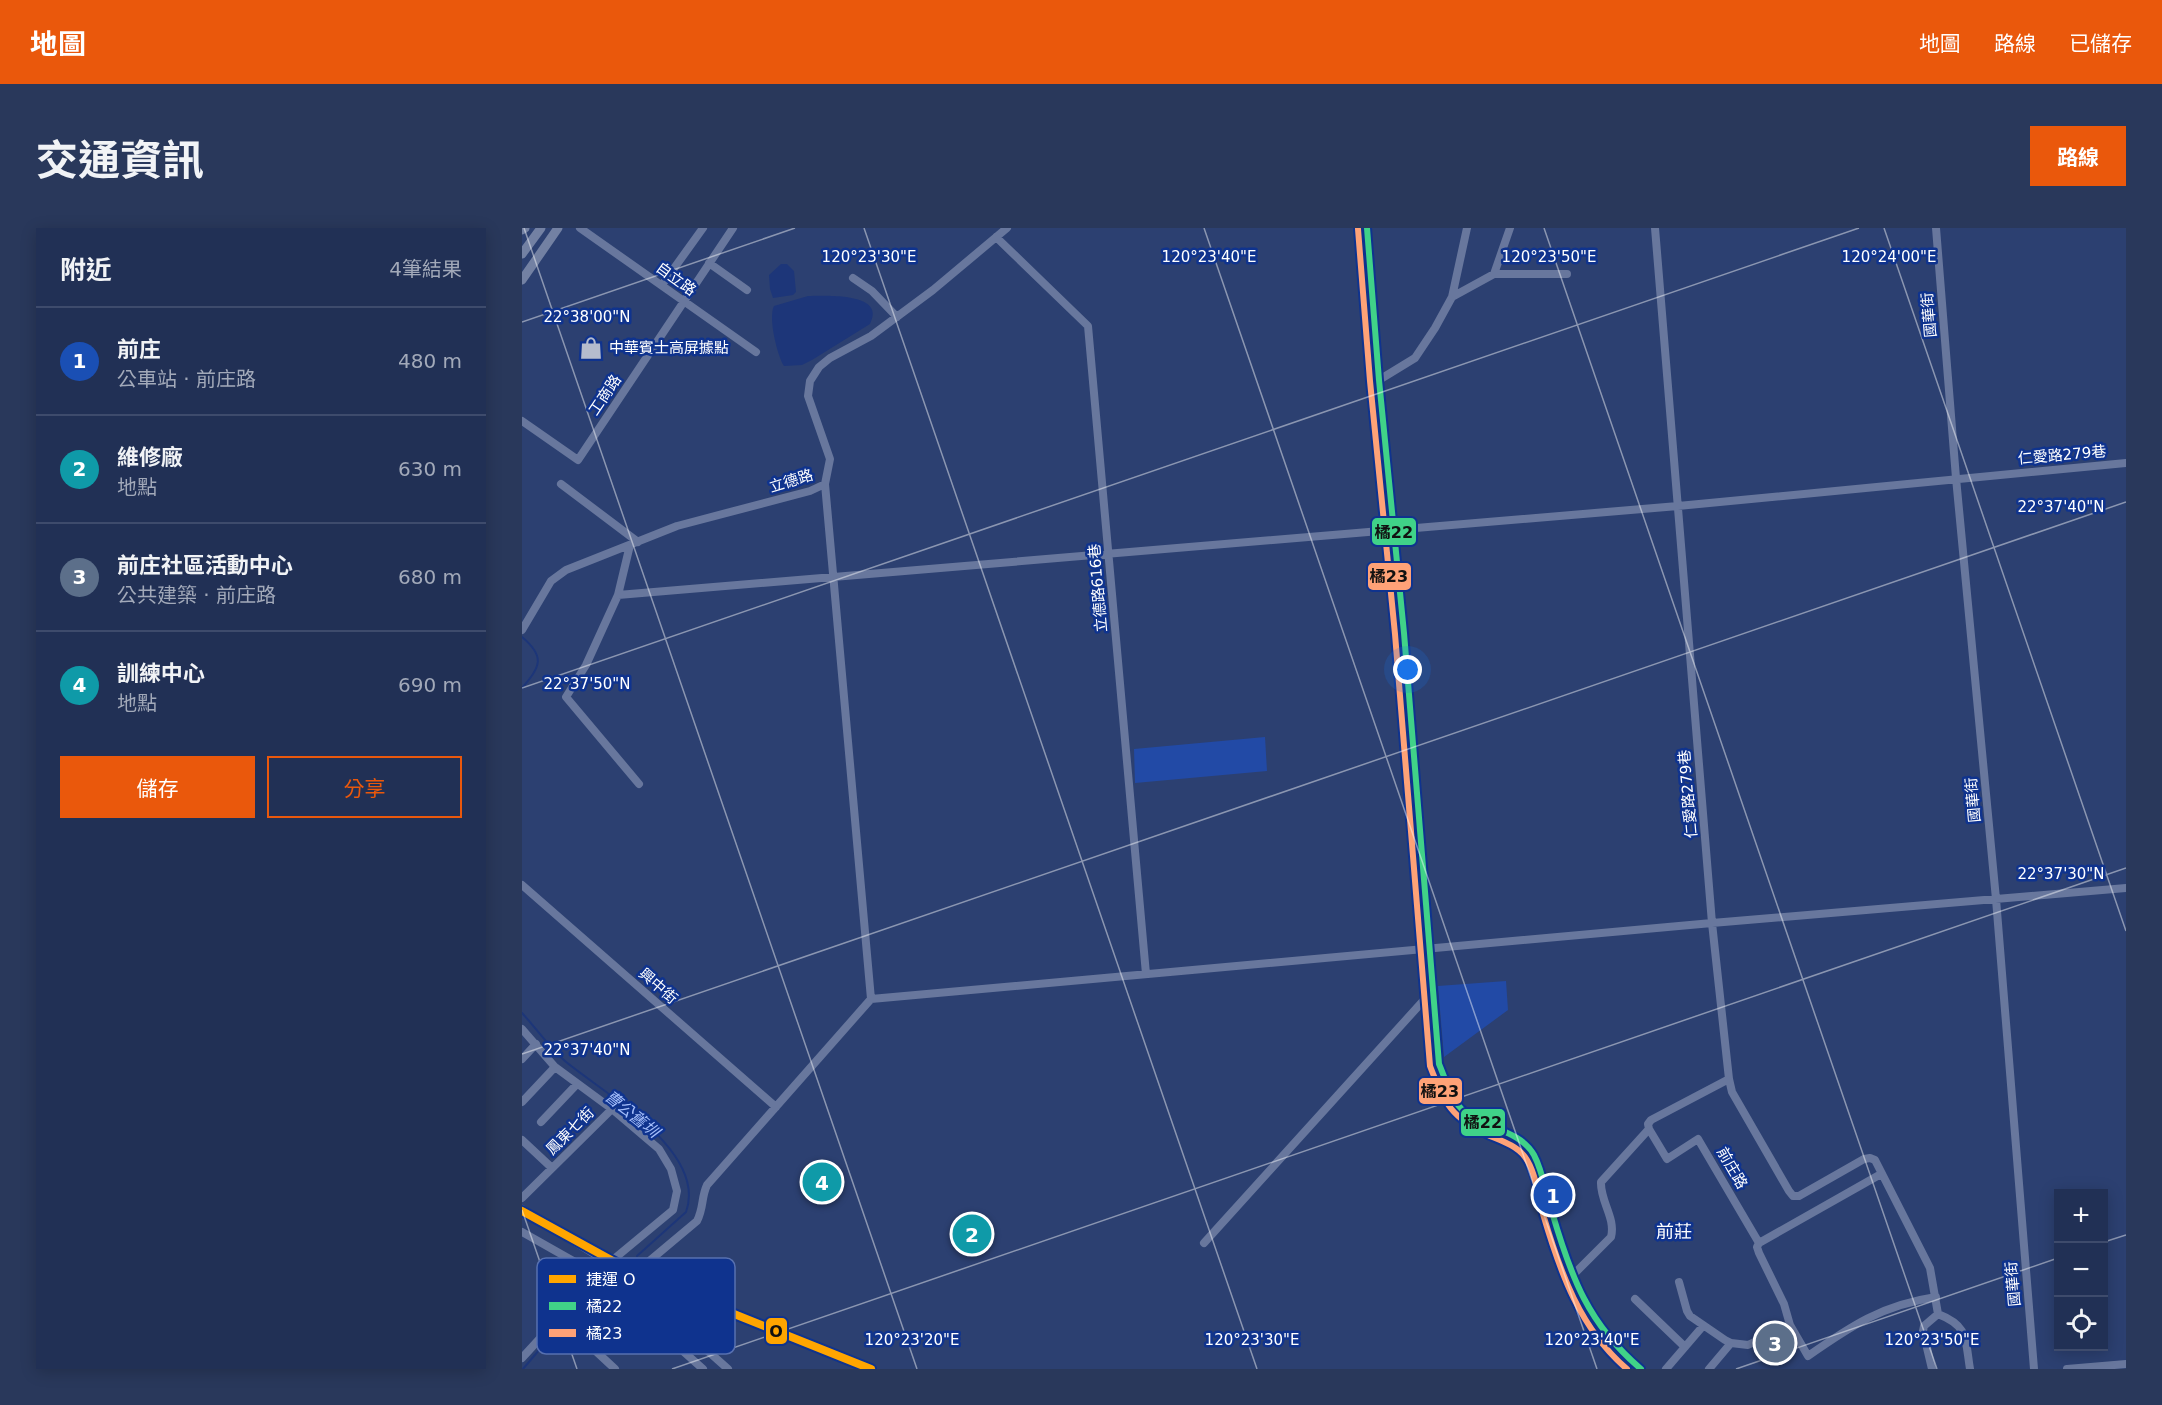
<!DOCTYPE html>
<html lang="zh-TW">
<meta charset="utf-8">
<style>
:root{--surface:#213055;--page:#29385b;--text:#f1f3f6;--muted:#a2a9b9;--line:#3e4b6c;--accent:#ea580c}
body{margin:0;font-family:"DejaVu Sans","Noto Sans TC",sans-serif;background:var(--page);color:var(--text)}
.controls{position:absolute;right:18px;bottom:18px;display:grid;overflow:hidden;border-radius:0px;box-shadow:0 3px 15px #0003}
.controls button{width:54px;height:54px;display:grid;place-items:center;padding:0;border:0;border-bottom:2px solid var(--line);background:var(--surface);color:var(--text);font:30px sans-serif}
.you{position:absolute;left:886px;top:442px;width:21px;height:21px;margin:-15px;border:4px solid #fff;border-radius:50%;background:#1a73e8;box-shadow:0 0 0 9px #1a73e833}
.badge{display:grid;place-items:center;width:39px;height:39px;border-radius:50%;background:var(--accent);color:#fff;font-size:20px;font-weight:700}
.pin{position:absolute;translate:-50% -50%;border:3px solid #fff;box-shadow:0 2px 6px #0006}
.list{margin:0;padding:0;list-style:none}
h2{display:flex;justify-content:space-between;align-items:center;height:78px;margin:0;padding:0 24px;font-size:26px}
h2 small{font-size:20px;font-weight:400;color:var(--muted)}
.list li{display:grid;grid-template-columns:39px 1fr auto;gap:18px;align-items:center;box-sizing:border-box;height:108px;padding:0 24px;border-top:2px solid var(--line)}
.list b{display:block;font-size:22px;white-space:nowrap}
.list p{margin:0;font-size:20px;white-space:nowrap;color:var(--muted)}
.list em{font-size:20px;font-style:normal;color:var(--muted)}
.actions{display:flex;gap:12px;padding:18px 24px}
.actions a{flex:1;padding:14px 0;border:2px solid var(--accent);border-radius:0px;text-align:center;font-size:21px;color:var(--accent)}
.actions .main{background:var(--accent);color:#fff}
.icon{flex:none;width:33px;height:33px;fill:none;stroke:currentColor;stroke-width:2;stroke-linecap:round;stroke-linejoin:round}
.map{position:relative;flex:none;width:1604px;height:1141px;overflow:hidden;border-radius:0px}
header{display:flex;align-items:center;gap:36px;box-sizing:border-box;height:84px;padding:0 30px;background:var(--accent);color:#fff}
header strong{font-size:28px}
nav{display:flex;gap:33px;margin-inline-start:auto;font-size:21px}
.intro{display:flex;align-items:center;justify-content:space-between;box-sizing:border-box;height:144px;padding:0 36px}
h1{margin:0;font-size:42px}
.button{padding:15px 27px;border-radius:0px;background:var(--accent);color:#fff;font-size:21px;font-weight:700}
main{display:flex;gap:36px;padding:0 36px}
aside{flex:1;background:var(--surface);border-radius:0px;box-shadow:0 3px 15px #0003}
.map>svg:first-child{display:block}
</style>
<header>
<strong>地圖</strong>
<nav><a>地圖</a><a>路線</a><a>已儲存</a></nav>
</header>
<div class="intro"><h1>交通資訊</h1><a class="button">路線</a></div>
<main>
<aside>
<h2>附近<small>4筆結果</small></h2>
<ul class="list">
<li><span class="badge" style="background:#1a4fb4">1</span><div><b>前庄</b><p>公車站 · 前庄路</p></div><em>480 m</em></li>
<li><span class="badge" style="background:#0f9aa8">2</span><div><b>維修廠</b><p>地點</p></div><em>630 m</em></li>
<li><span class="badge" style="background:#5c6f8a">3</span><div><b>前庄社區活動中心</b><p>公共建築 · 前庄路</p></div><em>680 m</em></li>
<li><span class="badge" style="background:#0f9aa8">4</span><div><b>訓練中心</b><p>地點</p></div><em>690 m</em></li>
</ul>
<div class="actions"><a class="main">儲存</a><a>分享</a></div>
</aside>
<div class="map">
<svg width="1604" height="1141" viewBox="0 0 1604 1141">
<rect width="100%" height="100%" fill="#2c4071"/>
<!-- green -->
<path fill="#224aa6" d="M743,509L745,543L613,555L612,521Z
M984,753L986,782L922,829L916,758Z"/>
<!-- water -->
<path fill="#1d3679" d="M259,36H265L272,43L274,64L271,67L251,70L248,61L247,47Z
M286,68C302,68 365,64 348,96L290,132L280,137L262,138C255,127 246,89 252,78Z"/>
<g fill="none" stroke-linecap="round" stroke-linejoin="round">
<!-- stream -->
<path stroke="#1d3679" stroke-width="2" d="M0,409C24,429 18,439 0,460
M0,785C14,800 27,819 43,833C81,865 186,923 164,984L115,1028
M44,1091L71,1067
M1,1141L40,1095"/>
<!-- minor -->
<path stroke="#68779d" stroke-width="8" d="M58,0L234,124
M845,0L857,152L882,405L917,836C923,850 931,874 943,884C963,900 994,903 1010,924C1016,931 1023,961 1026,972C1045,1036 1062,1099 1119,1141
M1133,0L1190,695L1207,851L1210,864L1267,963L1271,968H1277L1342,931L1348,930L1353,932L1408,1040L1416,1086C1447,1098 1443,1111 1448,1141
M1414,0L1434,250L1474,671L1512,1141
M474,9L566,98L624,746
M187,35L225,62
M972,46L988,0
M331,50L350,63L375,89
M140,57L181,0
M930,69L972,46H1045
M857,152L893,130L913,100L930,69L945,0
M0,193L56,232L211,0
M39,256L116,314
M303,256L349,771
M108,317L96,367L64,437L44,469L117,556
M96,367L1156,278L1604,235
M0,402L29,353L44,342L155,298L288,263L303,256L308,231L286,168L288,153L297,139L308,130L349,108L411,62L485,0
M0,657L254,879
M0,801L33,839L90,881L137,921L149,941L155,963L151,982L87,1035L0,1130
M0,831L14,816
M0,874L33,839
M19,894L55,856
M1127,901L1145,931L1176,911L1237,1015L1235,1019L1237,1025L1262,1076L1268,1097L1286,1128C1329,1098 1360,1077 1414,1069
M0,912L30,940
M0,970L90,881
M0,981L87,1035L206,1141
M0,1004L76,1047L181,1141
M682,1015L911,762
M1237,1015L1359,946
M1050,1048L1089,1009C1094,990 1078,973 1079,954L1127,901L1126,896L1129,892L1207,851
M107,1050L175,993C182,979 179,970 185,957L349,771L1190,695L1604,660
M1157,1054L1165,1083L1168,1088L1203,1112L1209,1115L1226,1117L1268,1097
M1113,1071L1163,1119
M36,1088L93,1141
M1144,1141L1181,1098
M1187,1141L1209,1115
M1410,1141L1401,1103L1402,1098L1416,1086
M1545,1141L1604,1136"/>
<!-- major -->
<path stroke="#7381a3" stroke-width="9" d="M0,2L3,0
M0,26L19,0
M0,52L36,0"/>
<!-- bus-1 casing -->
<g stroke="#0f338e" stroke-width="10">
<path id="bus-1" d="M845,0L857,152L882,405L917,836C924,852 929,873 943,884C964,901 998,902 1012,927C1021,944 1024,966 1030,984C1049,1049 1066,1096 1119,1141"/>
</g>
<!-- bus-2 casing -->
<g stroke="#0f338e" stroke-width="10">
<path id="bus-2" d="M836,1L848,153L873,406L908,838C922,875 930,891 968,908C980,913 995,918 1003,929C1014,944 1016,969 1021,986C1038,1044 1058,1101 1105,1141"/>
</g>
<!-- bus-1 -->
<use href="#bus-1" stroke="#40d288" stroke-width="6"/>
<!-- bus-2 -->
<use href="#bus-2" stroke="#fea277" stroke-width="6"/>
<!-- metro-1 casing -->
<g stroke="#0f338e" stroke-width="12">
<path id="metro-1" d="M0,983L120,1049L349,1141"/>
</g>
<!-- metro-1 -->
<use href="#metro-1" stroke="#ffa500" stroke-width="8"/>
</g>
<!-- ticks -->
<path fill="none" stroke="#fff" stroke-width="1.5" stroke-opacity="0.45" d="M2,0L395,1141M342,0L735,1141M682,0L1075,1141M1022,0L1415,1141M1362,0L1604,703M0,94L273,0M0,460L1337,0M0,826L1604,274M0,982L55,1141M1582,1014L1604,1007M150,1141L1604,640M1214,1141L1536,1030"/>
<!-- icons -->
<defs>
<g id="shop-bare" transform="scale(1.8)"><path d="M-5-2.5h2.3a2.7 3.5 0 0 1 5.4 0H5L5.5 6h-11ZM-1.5-2.5h3a1.5 2.3 0 0 0-3 0Z" fill="#b5bccd" stroke="#0f338e" stroke-width="2.5" paint-order="stroke"/></g>
</defs>
<g fill-rule="evenodd">
<use href="#shop-bare" x="69" y="120"/>
</g>
<g text-anchor="middle" dominant-baseline="central" stroke-width="5" stroke-linejoin="round" paint-order="stroke">
<!-- street labels -->
<g font-size="15" fill="#fff" stroke="#0f338e">
<text transform="translate(154 51) rotate(36)">自立路</text>
<text transform="translate(1407 87) rotate(-95)">國華街</text>
<text transform="translate(83 167) rotate(-56)">工商路</text>
<text transform="translate(1540 227) rotate(-5)">仁愛路279巷</text>
<text transform="translate(269 253) rotate(-17)">立德路</text>
<text transform="translate(576 360) rotate(-95)">立德路616巷</text>
<text transform="translate(1166 566) rotate(-95)">仁愛路279巷</text>
<text transform="translate(1451 572) rotate(-95)">國華街</text>
<text transform="translate(136 758) rotate(41)">興中街</text>
<text transform="translate(48 903) rotate(-45)">鳳東七街</text>
<text transform="translate(1210 940) rotate(60)">前庄路</text>
<text transform="translate(1491 1056) rotate(-95)">國華街</text>
</g>
<!-- poi labels -->
<g font-size="15" fill="#fff" stroke="#0f338e" text-anchor="start">
<text x="87" y="120">中華賓士高屏據點</text>
</g>
<!-- water labels -->
<g font-size="16" font-style="italic" fill="#a3bdfa" stroke="#0f338e">
<text transform="translate(110 886) rotate(39)">曹公舊圳</text>
</g>
<!-- quarter labels -->
<g font-size="18" fill="#fff" stroke="#0f338e">
<text x="1152" y="1003">前莊</text>
</g>
</g>
<!-- legend -->
<rect x="15" y="1030" width="198" height="96" rx="9" fill="#0f338e" stroke="#5770b0" stroke-width="1.5"/>
<rect x="27" y="1047" width="27" height="8" fill="#ffa500"/>
<rect x="27" y="1074" width="27" height="8" fill="#40d288"/>
<rect x="27" y="1101" width="27" height="8" fill="#fea277"/>
<g font-size="16" fill="#fff">
<text x="64" y="1057">捷運 O</text>
<text x="64" y="1084">橘22</text>
<text x="64" y="1111">橘23</text>
</g>
<g font-size="15" text-anchor="middle" fill="#fff" stroke="#0f338e" stroke-width="5" stroke-linejoin="round" paint-order="stroke">
<text x="347" y="34">120°23'30"E</text>
<text x="687" y="34">120°23'40"E</text>
<text x="1027" y="34">120°23'50"E</text>
<text x="1367" y="34">120°24'00"E</text>
<text x="65" y="94">22°38'00"N</text>
<text x="1539" y="284">22°37'40"N</text>
<text x="65" y="461">22°37'50"N</text>
<text x="1539" y="651">22°37'30"N</text>
<text x="65" y="827">22°37'40"N</text>
<text x="390" y="1117">120°23'20"E</text>
<text x="730" y="1117">120°23'30"E</text>
<text x="1070" y="1117">120°23'40"E</text>
<text x="1410" y="1117">120°23'50"E</text>
</g>
<g stroke="#0f338e" stroke-width="2">
<rect x="849" y="289" width="46" height="29" rx="6" fill="#40d288"/>
<rect x="845" y="334" width="45" height="29" rx="6" fill="#fea277"/>
<rect x="896" y="849" width="45" height="28" rx="6" fill="#fea277"/>
<rect x="938" y="880" width="46" height="29" rx="6" fill="#40d288"/>
<rect x="243" y="1089" width="23" height="28" rx="6" fill="#ffa500"/>
</g>
<g font-size="16" text-anchor="middle" font-weight="bold" fill="#111">
<text x="872" y="310">橘22</text>
<text x="867" y="354">橘23</text>
<text x="918" y="869">橘23</text>
<text x="961" y="900">橘22</text>
<text x="254" y="1109">O</text>
</g>
</svg>
<div class="controls">
<button>+</button>
<button>−</button>
<button><svg class="icon" aria-label="locate" viewBox="0 0 24 24"><circle cx="12" cy="12" r="6"/><path d="M12 2v4M12 18v4M2 12h4M18 12h4"/></svg></button>
</div>
<div class="you"></div>
<div class="pin badge" style="left:1031px;top:967px;background:#1a4fb4">1</div>
<div class="pin badge" style="left:450px;top:1006px;background:#0f9aa8">2</div>
<div class="pin badge" style="left:1253px;top:1115px;background:#5c6f8a">3</div>
<div class="pin badge" style="left:300px;top:954px;background:#0f9aa8">4</div>
</div>
</main>
